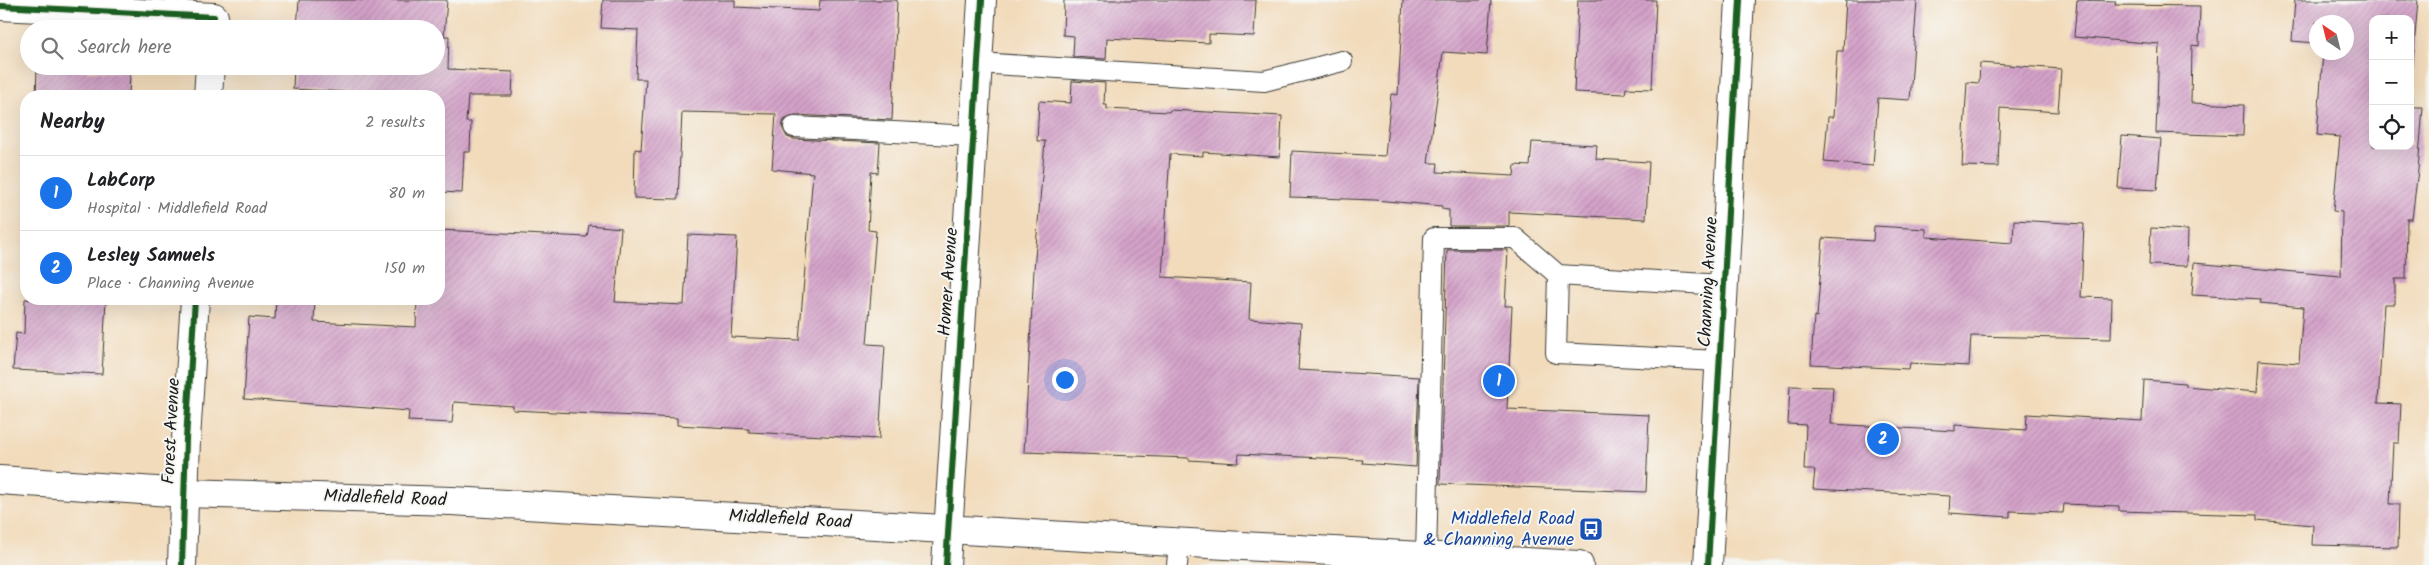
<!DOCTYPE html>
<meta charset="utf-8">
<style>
:root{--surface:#fff;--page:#f6f6f6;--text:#202124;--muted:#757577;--line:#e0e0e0;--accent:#1a73e8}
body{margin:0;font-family:Kalam,sans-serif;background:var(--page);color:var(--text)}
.controls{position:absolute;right:15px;top:15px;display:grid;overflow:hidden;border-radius:10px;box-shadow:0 5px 20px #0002}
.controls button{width:45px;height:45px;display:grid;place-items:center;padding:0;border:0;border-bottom:1px solid var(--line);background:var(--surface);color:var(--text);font:25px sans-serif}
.compass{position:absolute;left:2309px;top:15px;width:45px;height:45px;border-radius:50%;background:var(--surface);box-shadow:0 5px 20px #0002;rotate:325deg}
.you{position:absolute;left:1064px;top:379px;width:18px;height:18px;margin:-12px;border:4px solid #fff;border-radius:50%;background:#1a73e8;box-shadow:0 0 0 8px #1a73e833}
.badge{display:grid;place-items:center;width:32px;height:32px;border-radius:50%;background:var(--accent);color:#fff;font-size:16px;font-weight:700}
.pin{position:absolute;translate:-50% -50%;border:2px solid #fff;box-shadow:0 1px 5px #0006}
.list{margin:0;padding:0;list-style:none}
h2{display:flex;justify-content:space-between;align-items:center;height:65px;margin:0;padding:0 20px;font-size:21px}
h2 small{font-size:16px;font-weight:400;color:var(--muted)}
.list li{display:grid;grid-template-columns:32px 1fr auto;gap:15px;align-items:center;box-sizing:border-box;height:75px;padding:0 20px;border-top:1px solid var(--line)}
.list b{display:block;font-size:19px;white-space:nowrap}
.list p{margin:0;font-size:16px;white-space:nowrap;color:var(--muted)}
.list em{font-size:16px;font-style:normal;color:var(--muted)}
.icon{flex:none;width:28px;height:28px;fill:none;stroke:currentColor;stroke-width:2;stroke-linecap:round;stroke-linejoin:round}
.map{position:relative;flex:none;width:2429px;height:565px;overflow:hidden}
.search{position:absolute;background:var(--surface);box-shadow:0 5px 20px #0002;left:20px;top:20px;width:425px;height:55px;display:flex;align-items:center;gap:12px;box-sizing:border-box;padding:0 18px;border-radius:28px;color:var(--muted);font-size:19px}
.panel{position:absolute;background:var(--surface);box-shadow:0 5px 20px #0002;left:20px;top:90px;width:425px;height:215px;border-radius:20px}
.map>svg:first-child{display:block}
</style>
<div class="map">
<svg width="2429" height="565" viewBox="0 0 2429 565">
<defs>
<pattern id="building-hatch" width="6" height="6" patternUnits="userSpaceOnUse" patternTransform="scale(1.25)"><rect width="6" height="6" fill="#d4a2c9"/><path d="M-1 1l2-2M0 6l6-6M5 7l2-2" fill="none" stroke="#b58bac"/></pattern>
</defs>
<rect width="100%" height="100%" fill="#f6f6f2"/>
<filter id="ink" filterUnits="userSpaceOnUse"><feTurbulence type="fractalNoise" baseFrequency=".02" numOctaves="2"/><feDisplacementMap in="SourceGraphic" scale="10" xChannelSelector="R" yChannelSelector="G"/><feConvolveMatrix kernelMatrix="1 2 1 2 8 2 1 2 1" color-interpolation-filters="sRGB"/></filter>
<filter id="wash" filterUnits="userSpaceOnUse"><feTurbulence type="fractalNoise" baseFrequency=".0096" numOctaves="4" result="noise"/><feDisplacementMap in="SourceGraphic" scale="20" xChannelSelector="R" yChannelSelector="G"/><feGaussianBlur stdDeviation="1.12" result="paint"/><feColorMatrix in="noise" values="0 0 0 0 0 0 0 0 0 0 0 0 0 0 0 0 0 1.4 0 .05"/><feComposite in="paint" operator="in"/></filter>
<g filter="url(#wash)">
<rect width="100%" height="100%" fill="#f2dbbb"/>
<g id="blocks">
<!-- building -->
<path fill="url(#building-hatch)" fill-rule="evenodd" d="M299,0H447L444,36H449L448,69L513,72L512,96H468L466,122H471L470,152H464L462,193L439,192V96H361V93L293,89L294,66H436V29H297Z
M603,0H735V7L819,11L820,0H897L892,120L795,115L784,120L782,127L787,137L793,139L880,143L878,173L871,172L868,230L876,231L867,344L885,345L879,439L749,432V429L677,425V418L513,410V406L454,402L452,423L408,421L409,411L244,399L249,317L275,319L276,299H315L314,322L416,327L417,299H439V230L587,237L589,225L621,228L615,302L684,305L688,235L737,237L731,337L799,340L813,173L772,169L776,114L682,112L678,199L634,198L635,149L641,150L646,79H636L638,30L601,28Z
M1064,0H1256L1254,36L1209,34V43L1107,38L1106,59L1073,57L1074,36L1063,35Z
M1403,0H1491L1487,55L1443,52L1428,163H1438L1437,172L1514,176L1515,165L1530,166L1532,142L1597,145L1596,159L1649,162L1646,219L1509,212V226H1449V210L1442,209V206L1375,200L1290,197L1292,151L1385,156L1391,94L1398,95Z
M1578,0H1656L1652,89L1626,88L1625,94L1574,92Z
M1846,0H1917L1910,100L1878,98L1873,166L1824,162L1828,117H1833L1837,51H1843Z
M2077,0L2116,1L2115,5L2200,6L2199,46L2192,45L2191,103L2244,105L2243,136L2156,133L2159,44L2074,37Z
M2295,0H2418L2410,96H2413L2412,107H2423L2418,170L2412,219H2407L2406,279H2395V304H2384L2378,403L2401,404L2399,443H2393L2390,504H2399L2398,547L2312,545L2313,525L2257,520V515L2119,511V506L2064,504L2063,513L2010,511V517L1949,513L1950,496L1813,489L1815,470H1804L1806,425L1788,424L1790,386L1833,387L1831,424L1955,431V425L2026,430L2027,414L2142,421L2144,380L2185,383V386L2257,392L2259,360L2299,363L2303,307L2260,303L2261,299L2192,295L2194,263L2341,276L2342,212L2333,211L2340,137L2317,135L2323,52H2346V22H2316V43L2292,41ZM2373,19H2410V146H2373Z
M1980,63L2061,69L2058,112L2000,108L1998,167L1962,166L1967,82L1979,83Z
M37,68L130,73L129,96H36Z
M1072,81L1105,83L1104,105H1107V109L1169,112L1170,110L1282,116L1280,157L1203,152V156L1170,154L1162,277L1251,282L1249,319L1301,323L1298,370L1419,377L1416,467L1362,463L1363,460L1239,454L1238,463L1189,460V458L1024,452L1034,270L1045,141H1037L1039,101L1071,103Z
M2122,136L2161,139L2157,190L2118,188Z
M2014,220L2084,224L2081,297L2112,298L2111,339L1971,336L1969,366L1910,363L1909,369L1811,364L1814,316L1817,317L1823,238L1873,241L1874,226L1926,229V237L2013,243Z
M2151,228L2188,230L2187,266L2149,265Z
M1447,250H1508L1505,306H1512L1507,409L1649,415L1646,492L1440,484Z
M25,299L78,302V299H106L102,374L13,370L16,333L24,334Z"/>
</g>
</g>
<g filter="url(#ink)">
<use href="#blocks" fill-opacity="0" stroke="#3c3934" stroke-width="1"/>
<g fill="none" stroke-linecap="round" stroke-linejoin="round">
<!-- lane casing -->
<g stroke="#3c3934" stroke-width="22">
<path id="lane" d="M978,63L1264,81L1342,61
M794,127L974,136
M1558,275L1556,353L1719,361
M1426,556L1434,238H1515L1558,275L1723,285
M1177,565L1179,542"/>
</g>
<!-- street casing -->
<g stroke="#3c3934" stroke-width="30">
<path id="street" d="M0,6L214,17
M208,96L210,66
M182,565L186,439L195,299"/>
</g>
<!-- secondary casing -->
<g stroke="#3c3934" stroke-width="30">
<path id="secondary" d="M0,480L184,493L452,501L1579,565
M946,565L982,0
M1708,565L1740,0"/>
</g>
<!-- lane -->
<use href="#lane" stroke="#fff" stroke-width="20"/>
<!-- street -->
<use href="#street" stroke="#fff" stroke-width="28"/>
<!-- secondary -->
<use href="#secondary" stroke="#fff" stroke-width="28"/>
<!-- cycleway casing -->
<g stroke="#f6f6f2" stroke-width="9">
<path id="cycleway" d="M0,6L214,17
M182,565L186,439L195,299
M946,565L982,0
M1708,565L1740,0"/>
</g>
<!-- cycleway -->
<use href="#cycleway" stroke="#1b5e20" stroke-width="6"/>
</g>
</g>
<!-- icons -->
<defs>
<g id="bus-square" transform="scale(1.25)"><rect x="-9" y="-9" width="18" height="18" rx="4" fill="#1a4fb4" stroke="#f6f6f2"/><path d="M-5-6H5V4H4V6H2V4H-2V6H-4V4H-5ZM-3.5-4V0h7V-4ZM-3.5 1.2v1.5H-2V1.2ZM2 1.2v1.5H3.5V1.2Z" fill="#fff"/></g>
</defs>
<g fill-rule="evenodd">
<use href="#bus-square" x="1591" y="529"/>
</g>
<g text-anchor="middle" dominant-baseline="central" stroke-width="4" stroke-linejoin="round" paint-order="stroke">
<!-- street labels -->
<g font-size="18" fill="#1c1c1c" stroke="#f6f6f2">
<text transform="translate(949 282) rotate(-86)">Homer Avenue</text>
<text transform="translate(1709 282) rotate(-87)">Channing Avenue</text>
<text transform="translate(172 431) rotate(-87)">Forest Avenue</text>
<text transform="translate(385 499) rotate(2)">Middlefield Road</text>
<text transform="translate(790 520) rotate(3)">Middlefield Road</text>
</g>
<!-- transit labels -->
<g font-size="18" fill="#164399" stroke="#f6f6f2" text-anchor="end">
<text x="1574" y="519">Middlefield Road<tspan x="1574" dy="21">&amp; Channing Avenue</tspan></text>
</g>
</g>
</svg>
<div class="controls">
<button>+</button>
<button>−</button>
<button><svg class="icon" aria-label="locate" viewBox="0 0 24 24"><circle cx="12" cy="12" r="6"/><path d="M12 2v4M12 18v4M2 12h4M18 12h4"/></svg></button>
</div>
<svg class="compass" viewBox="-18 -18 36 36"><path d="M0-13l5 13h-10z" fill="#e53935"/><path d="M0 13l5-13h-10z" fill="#757577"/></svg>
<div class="you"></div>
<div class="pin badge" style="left:1499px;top:381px">1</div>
<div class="pin badge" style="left:1883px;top:439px">2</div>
<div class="search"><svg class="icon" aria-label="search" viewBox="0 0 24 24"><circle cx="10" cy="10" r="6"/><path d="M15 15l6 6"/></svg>Search here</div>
<section class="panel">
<h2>Nearby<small>2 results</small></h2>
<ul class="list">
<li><span class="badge">1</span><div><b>LabCorp</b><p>Hospital · Middlefield Road</p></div><em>80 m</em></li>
<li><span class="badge">2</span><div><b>Lesley Samuels</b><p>Place · Channing Avenue</p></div><em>150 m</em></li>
</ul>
</section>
</div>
